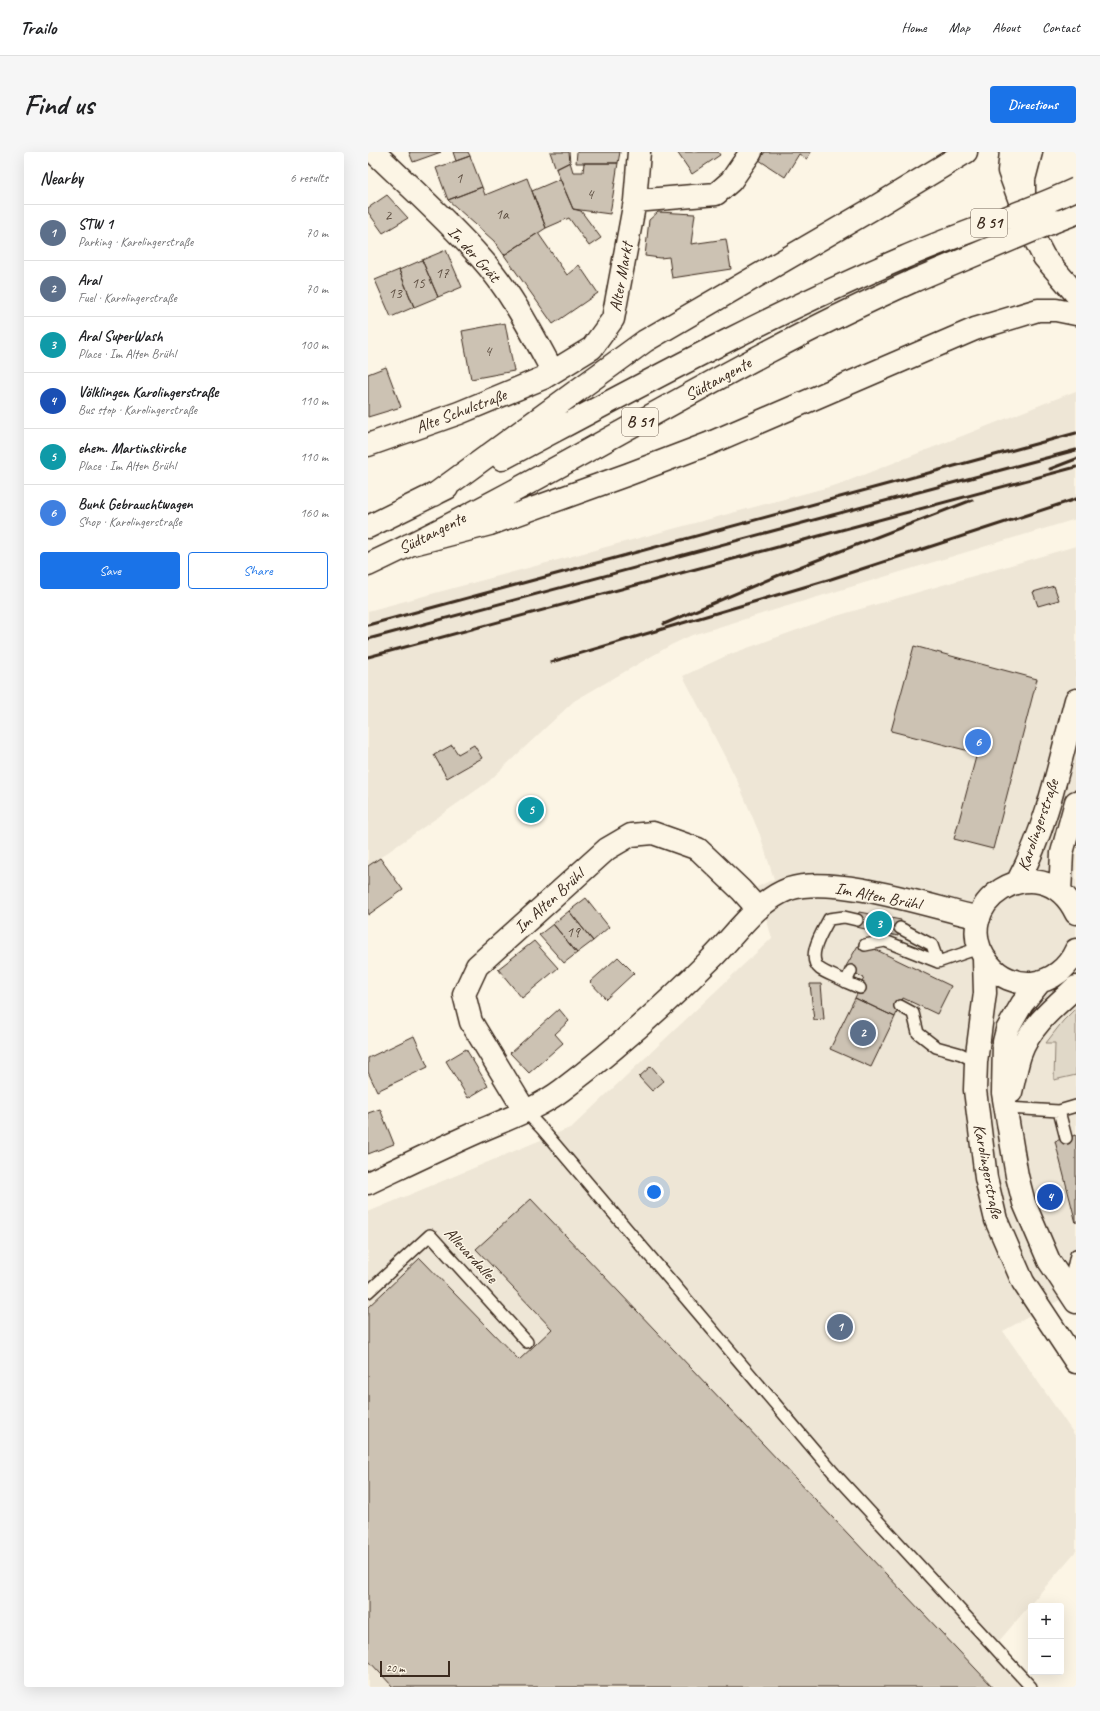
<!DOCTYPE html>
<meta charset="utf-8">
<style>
:root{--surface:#fff;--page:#f6f6f6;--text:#202124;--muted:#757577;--line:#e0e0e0;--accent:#1a73e8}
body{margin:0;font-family:Caveat,sans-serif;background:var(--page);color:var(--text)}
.controls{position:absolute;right:12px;bottom:12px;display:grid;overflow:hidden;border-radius:4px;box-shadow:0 4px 16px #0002}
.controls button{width:36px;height:36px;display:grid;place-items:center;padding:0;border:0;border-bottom:1px solid var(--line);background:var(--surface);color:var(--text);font:20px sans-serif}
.scale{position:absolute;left:12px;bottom:10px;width:70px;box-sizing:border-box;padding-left:4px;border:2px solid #3b2a1e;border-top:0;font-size:11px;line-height:14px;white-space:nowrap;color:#3b2a1e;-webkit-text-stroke:3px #fcf5e5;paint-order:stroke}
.you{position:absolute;left:286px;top:1040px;width:14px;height:14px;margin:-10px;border:3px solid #fff;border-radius:50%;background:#1a73e8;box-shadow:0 0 0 6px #1a73e833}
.badge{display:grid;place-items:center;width:26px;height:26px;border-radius:50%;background:var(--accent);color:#fff;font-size:13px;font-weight:700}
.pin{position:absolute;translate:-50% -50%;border:2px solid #fff;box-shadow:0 1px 4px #0006}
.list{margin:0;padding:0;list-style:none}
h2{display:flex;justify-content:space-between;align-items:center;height:52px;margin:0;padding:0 16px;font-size:17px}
h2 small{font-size:13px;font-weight:400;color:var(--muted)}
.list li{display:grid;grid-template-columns:26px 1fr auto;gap:12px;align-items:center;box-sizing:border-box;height:56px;padding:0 16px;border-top:1px solid var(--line)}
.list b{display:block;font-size:15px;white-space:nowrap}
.list p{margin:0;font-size:13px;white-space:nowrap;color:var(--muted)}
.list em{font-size:13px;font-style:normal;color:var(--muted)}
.actions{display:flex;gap:8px;padding:12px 16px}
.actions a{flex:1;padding:9px 0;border:1px solid var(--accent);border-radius:4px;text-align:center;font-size:14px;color:var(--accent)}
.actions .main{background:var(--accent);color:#fff}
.map{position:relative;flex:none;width:708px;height:1535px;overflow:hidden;border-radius:4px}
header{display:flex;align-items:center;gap:24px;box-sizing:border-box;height:56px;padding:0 20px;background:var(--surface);border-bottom:1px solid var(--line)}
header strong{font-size:19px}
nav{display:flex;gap:22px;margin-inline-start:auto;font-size:14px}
.intro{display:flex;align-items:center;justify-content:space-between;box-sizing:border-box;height:96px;padding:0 24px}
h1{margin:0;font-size:28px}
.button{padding:10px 18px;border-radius:4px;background:var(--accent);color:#fff;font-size:14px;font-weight:700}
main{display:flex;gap:24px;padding:0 24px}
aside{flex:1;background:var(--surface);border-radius:4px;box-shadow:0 4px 16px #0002}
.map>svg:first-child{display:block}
</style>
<header>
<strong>Trailo</strong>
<nav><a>Home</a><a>Map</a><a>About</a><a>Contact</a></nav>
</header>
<div class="intro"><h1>Find us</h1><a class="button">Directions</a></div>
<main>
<aside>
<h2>Nearby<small>6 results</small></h2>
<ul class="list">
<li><span class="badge" style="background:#5c6f8a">1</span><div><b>STW 1</b><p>Parking · Karolingerstraße</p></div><em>70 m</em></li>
<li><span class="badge" style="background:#5c6f8a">2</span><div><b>Aral</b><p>Fuel · Karolingerstraße</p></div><em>70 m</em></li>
<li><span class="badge" style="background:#0f9aa8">3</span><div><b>Aral SuperWash</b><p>Place · Im Alten Brühl</p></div><em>100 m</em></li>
<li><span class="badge" style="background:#1a4fb4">4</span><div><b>Völklingen Karolingerstraße</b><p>Bus stop · Karolingerstraße</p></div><em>110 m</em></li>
<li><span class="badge" style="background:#0f9aa8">5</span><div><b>ehem. Martinskirche</b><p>Place · Im Alten Brühl</p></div><em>110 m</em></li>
<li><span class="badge" style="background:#3f7fe0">6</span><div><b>Bunk Gebrauchtwagen</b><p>Shop · Karolingerstraße</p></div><em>160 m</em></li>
</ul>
<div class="actions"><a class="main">Save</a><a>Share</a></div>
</aside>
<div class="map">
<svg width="708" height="1535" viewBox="0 0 708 1535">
<rect width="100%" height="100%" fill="#fcf5e5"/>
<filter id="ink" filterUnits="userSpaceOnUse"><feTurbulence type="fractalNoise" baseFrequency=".025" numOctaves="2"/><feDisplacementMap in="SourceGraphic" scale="8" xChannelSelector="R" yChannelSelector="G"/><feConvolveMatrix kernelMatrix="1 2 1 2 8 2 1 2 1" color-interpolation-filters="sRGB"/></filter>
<g filter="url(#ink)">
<!-- built -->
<path fill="#eee6d6" d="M708,239V367L324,483L303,493L206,549L120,630L0,714V459L472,332Z
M708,394V1139L635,1179L708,1285V1399L625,1496L663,1535H0V1060L204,975L404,786L389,735L406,727L392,683L369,628L315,524L360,503L465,465Z"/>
<!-- green -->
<path fill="#e0d8c8" stroke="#8e8173" d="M708,856V923L686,928L687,891H678L695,869Z"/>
<!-- building -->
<path fill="#ccc2b3" stroke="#3b2a1e" d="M41,0H73L45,10Z
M85,0H100L102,4L88,9Z
M182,0H201L202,10L188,17Z
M209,0H252L250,11H208Z
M309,0H350L352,3L324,22Z
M397,0H443L439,7L431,2L417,25L391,8Z
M102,4L114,35L80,48L68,16Z
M202,10L205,20H215L216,11H250L242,62L205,57L188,17Z
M159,26L178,76L136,103L126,89L80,48L114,35L117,43Z
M192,27L205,57L213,59L233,86L221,94L201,66L178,76L164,39Z
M19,43L40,66L15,81L0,60V56Z
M290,60L327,62L323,92L358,87L363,117L304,126L301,105L292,106L277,104L281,68Z
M170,81L199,123L211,113L230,141L185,172L136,103Z
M78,98L94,135L70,145L54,108Z
M54,108L70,145L46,155L31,118Z
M31,118L46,155L23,165L7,128Z
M137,171L146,219L103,227L94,179Z
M18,215L33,255L0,265V222Z
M686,434L691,448L670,454L665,440Z
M546,494L669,527L625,697L586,687L609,601L523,579Z
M84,593L90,602L106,593L114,606L79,626L66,603Z
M12,706L35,738L0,763V714Z
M218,746L241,775L225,789L201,759Z
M201,759L225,789L209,801L185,772Z
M491,760L533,768L530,784L488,775Z
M185,772L209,801L196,811L171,783Z
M166,789L190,816L154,846L130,817Z
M492,790L583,834L569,862L535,846L527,865L487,846L496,826L477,816Z
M250,805L266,821L238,847L222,830Z
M442,832H453L456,867L446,868Z
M487,846L527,865L503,915L462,897Z
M191,857L201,869L187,882L195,891L161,921L142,901Z
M46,884L60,915L9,939L0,920V906Z
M98,897L120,934L100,946L78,909Z
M283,914L296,929L284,939L271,925Z
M12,957L26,992L0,1002V961Z
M708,983V1071L687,989Z
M163,1047L625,1535H25L0,1508V1155L52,1106L151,1208L184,1177L108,1097Z"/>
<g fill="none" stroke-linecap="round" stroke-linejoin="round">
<!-- service casing -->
<g stroke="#3b2a1e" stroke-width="14">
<path id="service" d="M532,776L564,793L570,810
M497,793L517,789L570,810L611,796
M483,819L478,830L492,836
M478,830C470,825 459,822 452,817C437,805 455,779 461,767L476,765L489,768
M532,854L545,861L550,881L568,895L593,902L608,910
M639,956L691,959L698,986
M157,959L174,977L465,1320L663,1535
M691,959L708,954
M708,1103L703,1125L708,1136
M0,1140L62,1083L159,1190"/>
</g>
<!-- minor casing -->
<g stroke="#3b2a1e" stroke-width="25">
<path id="minor" d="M6,0C42,35 79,68 112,105C142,138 164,181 185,220
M267,49L348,42L363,29L383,0
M0,293L91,261L175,226L224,196L245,167L267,49L271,0
M157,959L103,870L96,842L109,814L239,697L263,683L285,681L330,697L373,738L390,757
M0,1031C36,1014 71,997 107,981C136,968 169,957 194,938C247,898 297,853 344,806C368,782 389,749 421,737C466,722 564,755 611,766"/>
</g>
<!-- secondary casing -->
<g stroke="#3b2a1e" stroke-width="25">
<path id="secondary" d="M643,0L641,19L664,82L676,105L708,142
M656,50V27L663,0
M650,729C680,673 692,608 708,548
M692,740L694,701L708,650
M708,761C673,689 574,753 621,812C631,825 648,832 664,831C684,829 700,816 708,798
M616,807L617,841L608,910L607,938L618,1026L628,1068L655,1130L708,1210
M672,830L654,852L639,878L636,890L635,941L649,1024L656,1051L681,1109L708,1150
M643,940C646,928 648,915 652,903C662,874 686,855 708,835"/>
</g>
<!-- primary casing -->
<g stroke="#3b2a1e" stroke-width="25">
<path id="primary" d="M687,69L708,61
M134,307C266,237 397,165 535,106
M66,343L277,189L504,57L598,0
M0,375L79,336
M41,393L122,372L261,322L340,292L607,177L670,158H688L708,162
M0,413C186,326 358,212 545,129"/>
</g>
<!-- service -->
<use href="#service" stroke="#fcf5e5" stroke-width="11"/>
<!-- minor -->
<use href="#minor" stroke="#fcf5e5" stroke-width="22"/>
<!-- secondary -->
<use href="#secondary" stroke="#fcf5e5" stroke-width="22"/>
<!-- primary -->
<use href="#primary" stroke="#fcf5e5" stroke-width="22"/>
<!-- rail -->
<path stroke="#3b2a1e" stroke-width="3" d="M682,317L708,307
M296,472L416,421L604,348
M0,473L708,281
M0,487L708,298
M0,505L708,315
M183,510L463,427L708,347"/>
<!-- primary-bridge casing -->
<g stroke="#3b2a1e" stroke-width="25" stroke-linecap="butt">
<path id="primary-bridge" d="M535,106C592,81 652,63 708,37
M545,129L687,69"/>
</g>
<!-- primary-bridge -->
<use href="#primary-bridge" stroke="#fcf5e5" stroke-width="22"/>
</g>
</g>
<g text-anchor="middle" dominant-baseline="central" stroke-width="3" stroke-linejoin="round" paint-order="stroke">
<!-- number labels -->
<g font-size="15" fill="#5f5043">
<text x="91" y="26">1</text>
<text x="222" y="42">4</text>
<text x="134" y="62">1a</text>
<text x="20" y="63">2</text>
<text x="74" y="121">17</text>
<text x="50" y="131">15</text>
<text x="27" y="141">13</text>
<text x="120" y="199">4</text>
<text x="205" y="780">19</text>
</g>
<!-- shield labels -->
<g fill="#fcf5e5" stroke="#75675a" stroke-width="1">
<rect x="603" y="57" width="36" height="28" rx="3"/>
<rect x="254" y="256" width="36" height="28" rx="3"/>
</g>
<g font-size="16" font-weight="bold" fill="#3b2a1e">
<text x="621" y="71">B 51</text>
<text x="272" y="270">B 51</text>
</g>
<!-- street labels -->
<g font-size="17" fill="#3b2a1e" stroke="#fcf5e5">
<text transform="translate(106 102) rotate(48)">In der Grät</text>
<text transform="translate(253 125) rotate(-80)">Alter Markt</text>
<text transform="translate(350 227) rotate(-29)">Südtangente</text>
<text transform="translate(93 259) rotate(-21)">Alte Schulstraße</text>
<text transform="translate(64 381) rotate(-27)">Südtangente</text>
<text transform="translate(670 673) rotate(-71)">Karolingerstraße</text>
<text transform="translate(510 744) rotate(11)">Im Alten Brühl</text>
<text transform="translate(181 749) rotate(-42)">Im Alten Brühl</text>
<text transform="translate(620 1019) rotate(79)">Karolingerstraße</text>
<text transform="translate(103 1103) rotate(47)">Allevardallee</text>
</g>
</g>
</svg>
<div class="controls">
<button>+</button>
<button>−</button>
</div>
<div class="scale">20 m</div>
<div class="you"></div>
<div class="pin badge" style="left:472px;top:1175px;background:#5c6f8a">1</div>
<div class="pin badge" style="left:495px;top:881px;background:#5c6f8a">2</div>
<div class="pin badge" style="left:511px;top:772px;background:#0f9aa8">3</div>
<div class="pin badge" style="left:682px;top:1045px;background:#1a4fb4">4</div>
<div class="pin badge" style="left:163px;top:658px;background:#0f9aa8">5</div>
<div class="pin badge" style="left:610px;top:590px;background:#3f7fe0">6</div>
</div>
</main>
